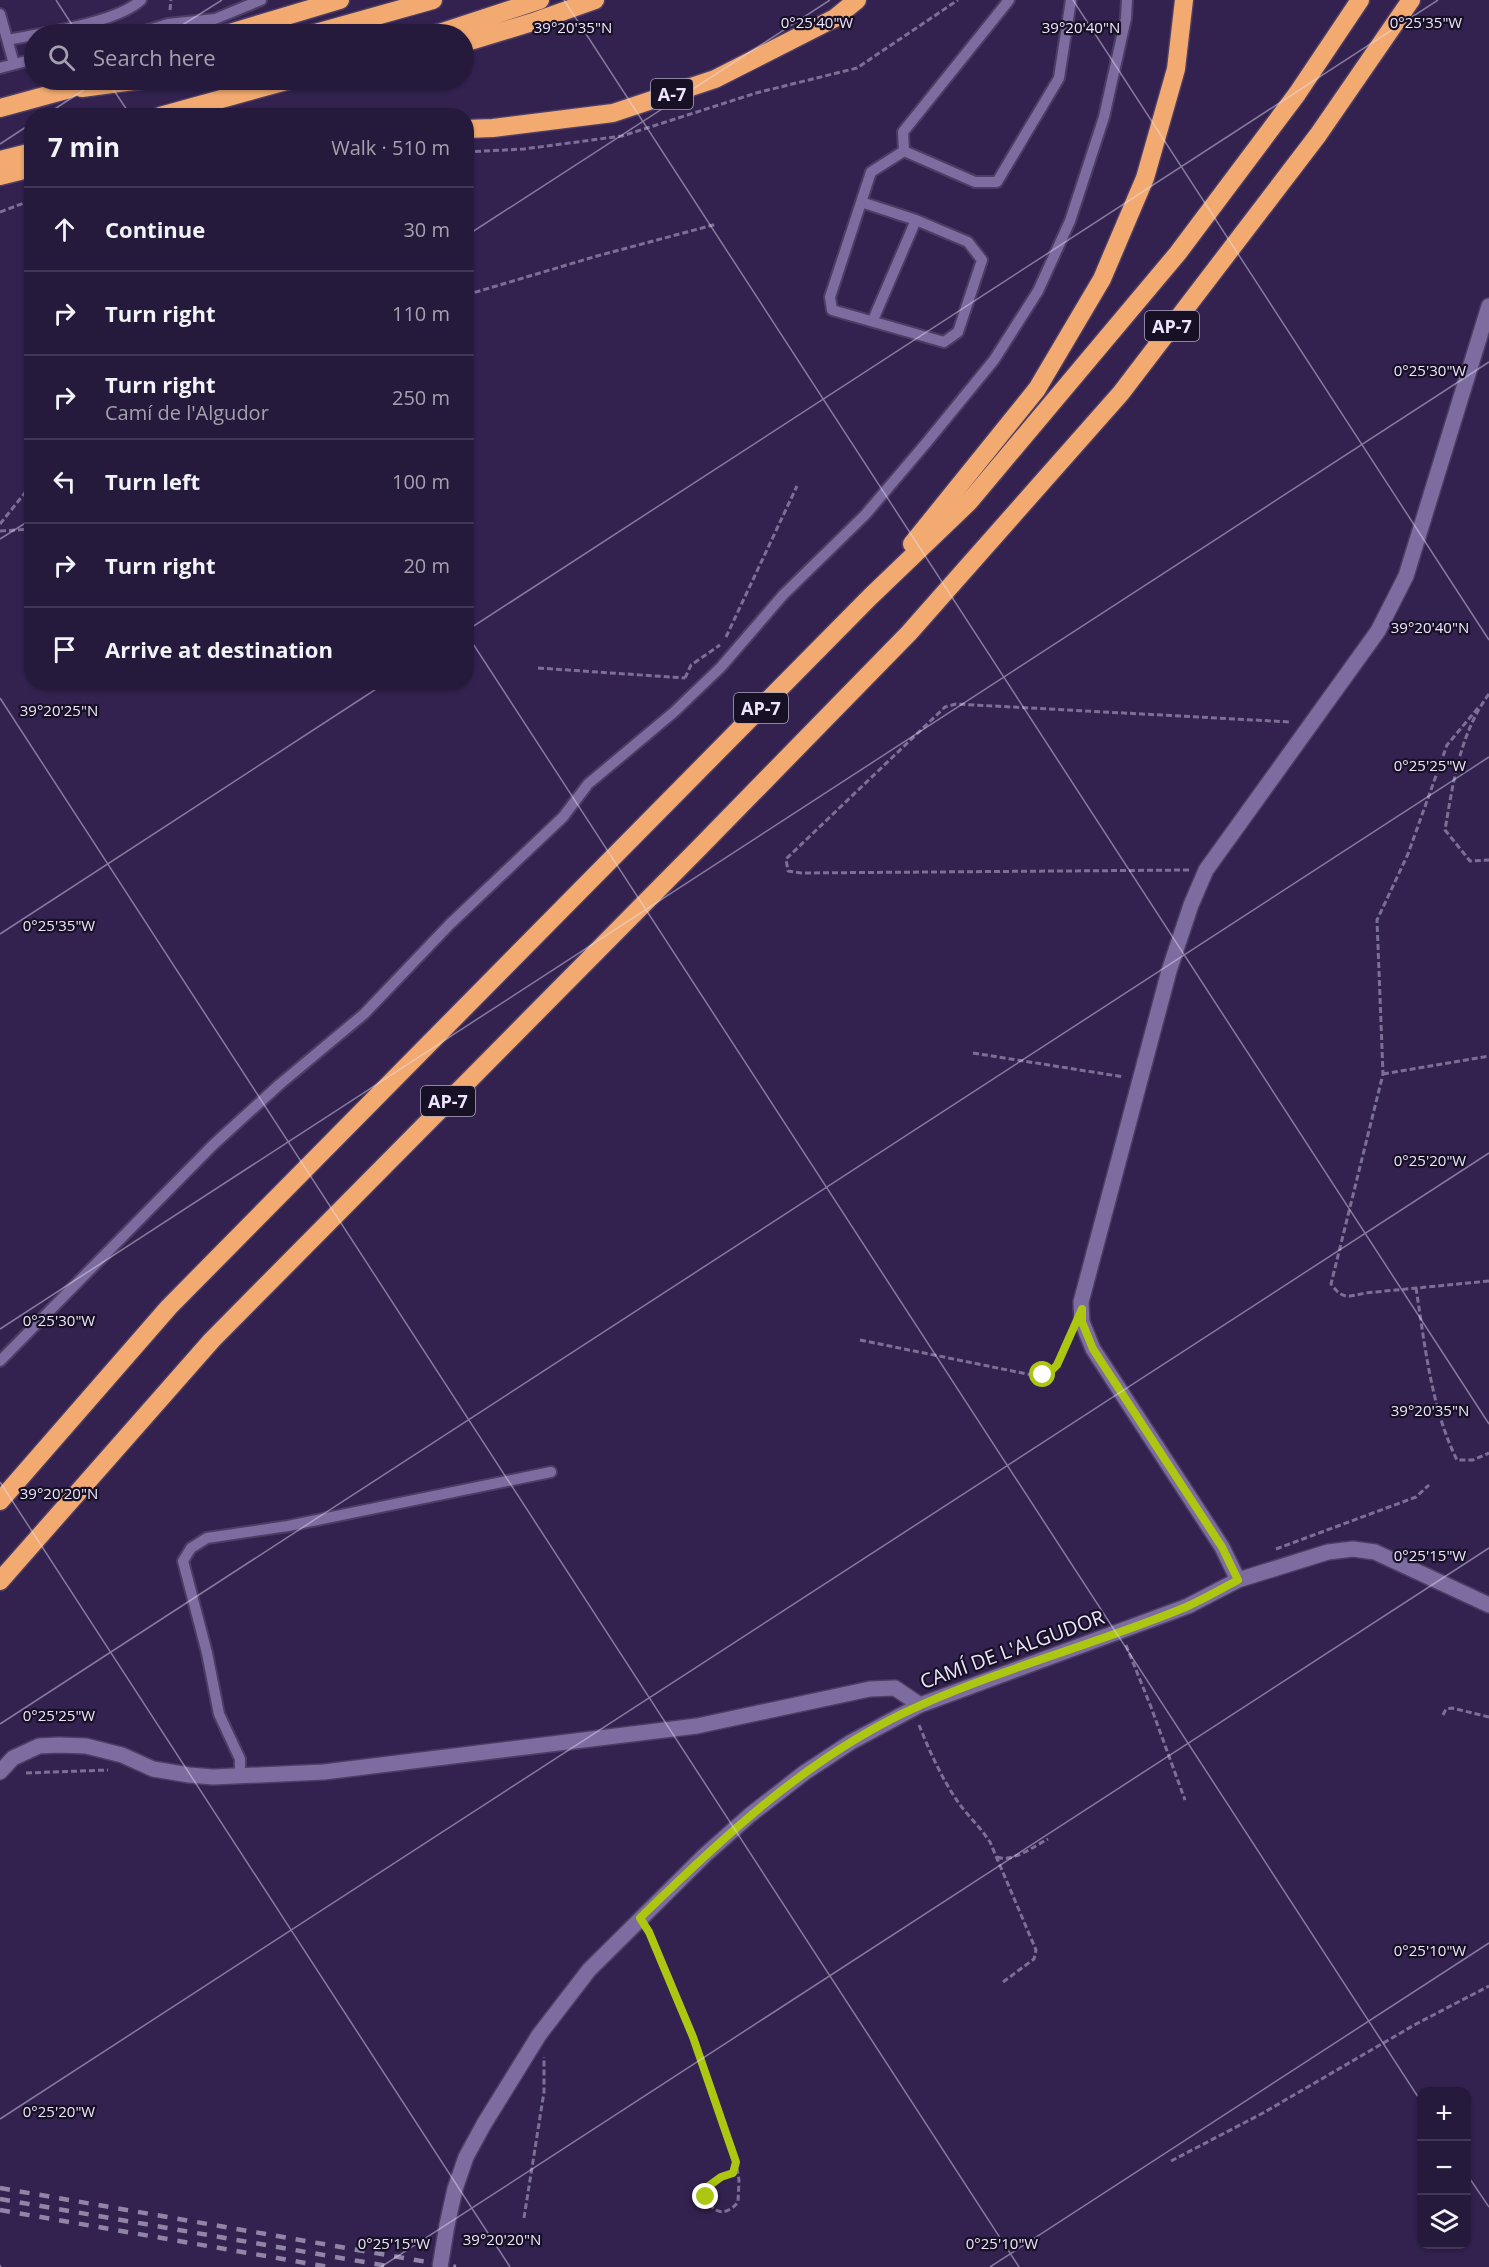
<!DOCTYPE html>
<meta charset="utf-8">
<style>
:root{--surface:#261a3c;--page:#322747;--text:#f1f3f6;--muted:#a4a1af;--line:#423856}
body{margin:0;font-family:"Open Sans",sans-serif;background:var(--page);color:var(--text)}
.controls{position:absolute;right:18px;bottom:18px;display:grid;overflow:hidden;border-radius:12px;box-shadow:0 2px 4px #0004}
.controls button{width:54px;height:54px;display:grid;place-items:center;padding:0;border:0;border-bottom:2px solid var(--line);background:var(--surface);color:var(--text);font:30px sans-serif}
.stop{position:absolute;width:18px;height:18px;margin:-14px;border:4px solid #acc611;border-radius:50%;background:#fff}
.stop.end{background:#acc611;border-color:#fff;box-shadow:0 2px 6px #0008}
.list{margin:0;padding:0;list-style:none}
h2{display:flex;justify-content:space-between;align-items:center;height:78px;margin:0;padding:0 24px;font-size:26px}
h2 small{font-size:20px;font-weight:400;color:var(--muted)}
.list li{display:grid;grid-template-columns:39px 1fr auto;gap:18px;align-items:center;box-sizing:border-box;height:84px;padding:0 24px;border-top:2px solid var(--line)}
.list b{display:block;font-size:22px;white-space:nowrap}
.list p{margin:0;font-size:20px;white-space:nowrap;color:var(--muted)}
.list em{font-size:20px;font-style:normal;color:var(--muted)}
.icon{flex:none;width:33px;height:33px;fill:none;stroke:currentColor;stroke-width:2;stroke-linecap:round;stroke-linejoin:round}
.map{position:relative;flex:none;width:1489px;height:2267px;overflow:hidden}
.search{position:absolute;background:var(--surface);box-shadow:0 2px 4px #0004;left:24px;top:24px;width:450px;height:66px;display:flex;align-items:center;gap:15px;box-sizing:border-box;padding:0 21px;border-radius:33px;color:var(--muted);font-size:22px}
.panel{position:absolute;background:var(--surface);box-shadow:0 2px 4px #0004;left:24px;top:108px;width:450px;height:582px;border-radius:24px}
.map>svg:first-child{display:block}
</style>
<div class="map">
<svg width="1489" height="2267" viewBox="0 0 1489 2267">
<rect width="100%" height="100%" fill="#332250"/>
<g fill="none" stroke-linecap="round" stroke-linejoin="round">
<!-- service casing -->
<g stroke="#4d3d64" stroke-width="14">
<path id="service" d="M0,14L14,64
M135,34L168,24L215,19L261,0
M8,40C42,33 117,23 141,0
M0,68L34,59
M904,151L975,182H997L1059,78L1071,0
M904,151L903,132L1009,0
M861,202L916,220L968,242L982,260L958,332L944,342L832,310L830,297L871,172L904,151
M873,320L916,220
M0,1361L213,1145L280,1084L364,1014L450,924L563,817L588,784L674,712L721,667L783,595L865,515L927,442L994,360L1038,291L1070,221L1104,117L1126,18L1127,0
M240,1776V1759L219,1714L207,1653L183,1561L191,1548L207,1538L288,1526L551,1472"/>
</g>
<!-- minor casing -->
<g stroke="#4d3d64" stroke-width="18">
<path id="minor" d="M1238,1580L1222,1547L1093,1349L1082,1322L1081,1302L1169,971L1191,905L1206,870L1378,631L1406,576L1489,306
M0,1772L13,1758L39,1746L59,1745L86,1746L122,1755L153,1769L189,1775L213,1777L324,1772L697,1726L870,1689L895,1688L920,1705
M447,2225L455,2189L466,2157L484,2124L539,2035L589,1970L705,1855L750,1815L804,1773L851,1742L920,1705L1188,1606L1238,1580L1328,1552L1353,1549L1375,1552L1489,1605"/>
</g>
<!-- motorway casing -->
<g stroke="#4d3d64" stroke-width="21">
<path id="motorway" d="M226,34L340,0
M312,34L433,0
M436,34L540,0
M464,43L536,21L595,0
M82,88L141,80
M0,108L66,90L93,80
M160,116L290,80
M466,129L493,128L613,113L715,79L835,18L857,0
M0,160L32,152
M0,176L32,168
M912,544L1037,389L1102,279L1145,178L1176,69L1184,0
M0,1501L169,1307L870,597L969,502L1178,253L1297,94L1360,0
M0,1581L212,1340L699,848L909,633L1121,393L1318,135L1411,0"/>
</g>
<!-- path -->
<path stroke="#7c6f95" stroke-width="3" stroke-dasharray="6 3" stroke-linecap="butt" d="M170,10L171,0
M466,152L524,149L622,136L756,93L857,68L958,0
M0,212L32,200
M466,295L597,256L717,224
M0,524L32,484
M0,531L32,529
M726,637L797,486
M538,668L685,678
M685,678L691,665L720,645
M1489,694C1460,733 1453,783 1445,830L1470,861L1489,860
M1478,708L1447,745L1408,854L1377,920L1383,1074L1331,1284C1343,1300 1347,1297 1365,1293L1489,1281
M1189,870L801,873L788,871L786,859L945,707L956,704L1291,722
M973,1053L1124,1077
M1383,1074L1489,1056
M1416,1288C1425,1345 1431,1408 1457,1460H1473L1489,1453
M860,1340L1037,1376C1058,1374 1062,1352 1069,1335
M1276,1549L1416,1497L1429,1485
M1126,1645L1151,1707L1185,1800
M1443,1715L1446,1709L1452,1708L1489,1717
M919,1725C929,1750 942,1779 958,1802C968,1816 981,1828 990,1842L1036,1950L1034,1959L1003,1982
M26,1773L108,1770
M997,1857C1013,1863 1034,1846 1048,1839
M649,1932L693,2037L736,2162L739,2180L738,2202C723,2221 706,2210 707,2188L721,2177L733,2173L737,2164
M1171,2161L1263,2113L1416,2024L1489,1986
M524,2218L544,2092V2057"/>
<!-- service -->
<use href="#service" stroke="#7d6ca0" stroke-width="10"/>
<!-- minor -->
<use href="#minor" stroke="#7d6ca0" stroke-width="15"/>
<!-- motorway -->
<use href="#motorway" stroke="#f2aa70" stroke-width="18"/>
<!-- rail -->
<path stroke="#9084a7" stroke-width="4.5" stroke-dasharray="10 10" stroke-linecap="butt" d="M0,2188L456,2267
M0,2199L393,2267
M0,2210L329,2267"/>
<!-- minor-bridge casing -->
<g stroke="#4d3d64" stroke-width="18" stroke-linecap="butt">
<path id="minor-bridge" d="M440,2267L447,2225"/>
</g>
<!-- minor-bridge -->
<use href="#minor-bridge" stroke="#7d6ca0" stroke-width="15"/>
</g>
<g fill="none" stroke-linecap="round" stroke-linejoin="round">
<!-- route -->
<path stroke="#acc611" stroke-width="8" d="M706,2197V2188L721,2177L733,2173L736,2162L693,2037L649,1932L640,1918C724,1836 812,1753 921,1705C1007,1667 1099,1643 1186,1607C1204,1599 1221,1589 1238,1580L1222,1547L1093,1349L1082,1322V1309L1057,1365L1050,1372L1043,1375"/>
</g>
<!-- ticks -->
<path fill="none" stroke="#ece5fd" stroke-width="1.5" stroke-opacity="0.45" d="M56,0L78,34M564,0L1489,1424M1073,0L1489,640M168,34L222,0M107,80L131,116M44,116L99,80M0,144L32,123M466,236L830,0M0,539L32,519M466,631L1438,0M466,633L1422,2103M0,698L1019,2267M0,934L387,682M0,1329L1489,362M0,1482L510,2267M0,1724L1489,757M0,2119L1489,1153M1466,2173L1489,2207M0,2265L1,2267M381,2267L1489,1548M990,2267L1489,1943"/>
<g text-anchor="middle" dominant-baseline="central" stroke-width="4.5" stroke-linejoin="round" paint-order="stroke">
<!-- shield labels -->
<g fill="#181125" stroke="#aca5bc" stroke-width="1.5">
<rect x="651" y="79" width="42" height="30" rx="4.5"/>
<rect x="1145" y="311" width="54" height="30" rx="4.5"/>
<rect x="734" y="693" width="54" height="30" rx="4.5"/>
<rect x="421" y="1086" width="54" height="30" rx="4.5"/>
</g>
<g font-size="18" font-weight="bold" fill="#ece5fd">
<text x="672" y="94">A-7</text>
<text x="1172" y="326">AP-7</text>
<text x="761" y="708">AP-7</text>
<text x="448" y="1101">AP-7</text>
</g>
<!-- street labels -->
<g font-size="20" fill="#ece5fd" stroke="#181125">
<text transform="translate(1012 1649) rotate(-20)">CAMÍ DE L'ALGUDOR</text>
</g>
</g>
<g font-size="15" text-anchor="middle" fill="#ece5fd" stroke="#181125" stroke-width="4.5" stroke-linejoin="round" paint-order="stroke">
<text x="817" y="28">0°25'40"W</text>
<text x="1426" y="28">0°25'35"W</text>
<text x="1081" y="33">39°20'40"N</text>
<text x="573" y="33">39°20'35"N</text>
<text x="1430" y="376">0°25'30"W</text>
<text x="1430" y="633">39°20'40"N</text>
<text x="59" y="716">39°20'25"N</text>
<text x="1430" y="771">0°25'25"W</text>
<text x="59" y="931">0°25'35"W</text>
<text x="1430" y="1166">0°25'20"W</text>
<text x="59" y="1326">0°25'30"W</text>
<text x="1430" y="1416">39°20'35"N</text>
<text x="59" y="1499">39°20'20"N</text>
<text x="1430" y="1561">0°25'15"W</text>
<text x="59" y="1721">0°25'25"W</text>
<text x="1430" y="1956">0°25'10"W</text>
<text x="59" y="2117">0°25'20"W</text>
<text x="502" y="2245">39°20'20"N</text>
<text x="394" y="2249">0°25'15"W</text>
<text x="1002" y="2249">0°25'10"W</text>
</g>
</svg>
<div class="controls">
<button>+</button>
<button>−</button>
<button><svg class="icon" aria-label="layers" viewBox="0 0 24 24"><path d="M12 4l9 5-9 5-9-5zM3 14l9 5 9-5"/></svg></button>
</div>
<div class="stop" style="left:1043px;top:1375px"></div>
<div class="stop end" style="left:706px;top:2197px"></div>
<div class="search"><svg class="icon" aria-label="search" viewBox="0 0 24 24"><circle cx="10" cy="10" r="6"/><path d="M15 15l6 6"/></svg>Search here</div>
<section class="panel">
<h2>7 min<small>Walk · 510 m</small></h2>
<ul class="list">
<li><svg class="icon" aria-label="ahead" viewBox="0 0 24 24"><path d="M12 20V5M6 11l6-6 6 6"/></svg><div><b>Continue</b></div><em>30 m</em></li>
<li><svg class="icon" aria-label="right" viewBox="0 0 24 24"><path d="M7 20v-9h11M14 6l5 5-5 5"/></svg><div><b>Turn right</b></div><em>110 m</em></li>
<li><svg class="icon" aria-label="right" viewBox="0 0 24 24"><path d="M7 20v-9h11M14 6l5 5-5 5"/></svg><div><b>Turn right</b><p>Camí de l'Algudor</p></div><em>250 m</em></li>
<li><svg class="icon" aria-label="left" viewBox="0 0 24 24"><path d="M17 20v-9H6M10 6l-5 5 5 5"/></svg><div><b>Turn left</b></div><em>100 m</em></li>
<li><svg class="icon" aria-label="right" viewBox="0 0 24 24"><path d="M7 20v-9h11M14 6l5 5-5 5"/></svg><div><b>Turn right</b></div><em>20 m</em></li>
<li><svg class="icon" aria-label="arrive" viewBox="0 0 24 24"><path d="M6 21V4h12l-3 4 3 4H6"/></svg><div><b>Arrive at destination</b></div></li>
</ul>
</section>
</div>
